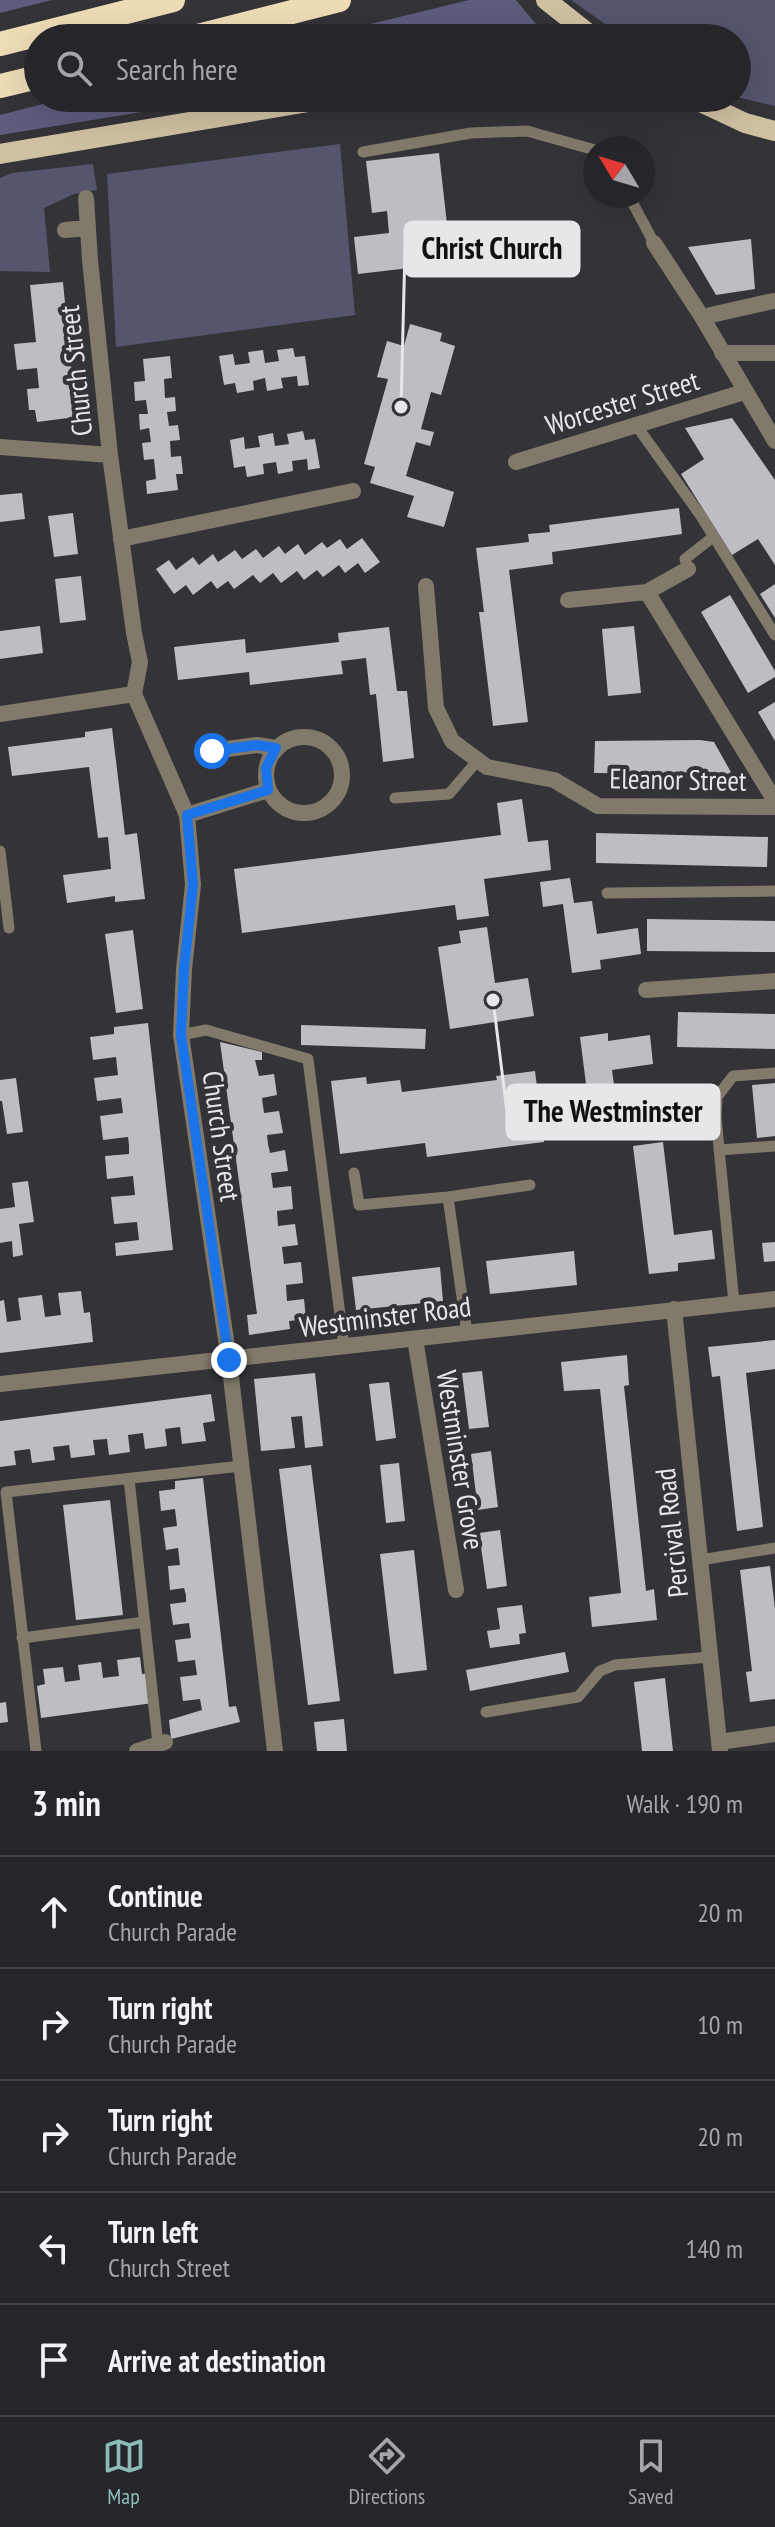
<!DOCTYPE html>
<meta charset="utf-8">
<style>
:root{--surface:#26262a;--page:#2e2e32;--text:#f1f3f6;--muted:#a4a5a8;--line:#424347;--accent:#8bbbb9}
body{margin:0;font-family:"PT Sans Narrow",sans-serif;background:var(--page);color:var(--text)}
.compass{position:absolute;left:583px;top:136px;width:72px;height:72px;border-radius:50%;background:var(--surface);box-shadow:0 8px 32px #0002;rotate:308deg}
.stop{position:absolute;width:24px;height:24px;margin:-18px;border:6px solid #1a73e8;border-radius:50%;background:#fff}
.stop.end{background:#1a73e8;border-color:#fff;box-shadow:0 2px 8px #0008}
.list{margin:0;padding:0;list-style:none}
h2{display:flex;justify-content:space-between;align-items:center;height:104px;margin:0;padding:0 32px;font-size:34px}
h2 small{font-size:26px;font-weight:400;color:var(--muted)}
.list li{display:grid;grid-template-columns:52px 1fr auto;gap:24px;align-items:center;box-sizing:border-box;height:112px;padding:0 32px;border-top:2px solid var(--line)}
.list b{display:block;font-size:30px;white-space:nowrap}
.list p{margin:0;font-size:26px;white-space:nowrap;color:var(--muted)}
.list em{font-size:26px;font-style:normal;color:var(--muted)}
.icon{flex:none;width:44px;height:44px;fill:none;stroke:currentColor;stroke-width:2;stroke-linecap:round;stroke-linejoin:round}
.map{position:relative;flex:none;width:775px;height:1751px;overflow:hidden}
.search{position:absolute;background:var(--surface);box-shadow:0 8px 32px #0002;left:24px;right:24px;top:24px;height:88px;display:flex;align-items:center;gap:20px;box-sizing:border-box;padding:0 28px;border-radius:44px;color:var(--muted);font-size:30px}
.sheet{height:664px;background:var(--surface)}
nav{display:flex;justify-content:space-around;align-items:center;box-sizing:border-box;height:112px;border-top:2px solid var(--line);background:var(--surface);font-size:22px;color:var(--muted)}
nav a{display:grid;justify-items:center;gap:4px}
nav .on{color:var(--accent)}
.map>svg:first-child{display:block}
</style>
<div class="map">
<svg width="775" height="1751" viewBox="0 0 775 1751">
<rect width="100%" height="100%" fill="#333338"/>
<!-- green -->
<path fill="#56556e" d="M571,0H775V106L737,97V38H625Z
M340,144L355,315L116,347L107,174Z
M93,164L97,190L74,194L44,208L50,272L0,271V178L12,173Z"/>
<!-- forest -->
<path fill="#5e5c7d" d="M0,0H52L0,13Z
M469,0H516L540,29L553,38H313Z
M66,98H228L0,135V115Z"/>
<!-- building -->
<path fill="#bebdc4" d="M439,153L448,233L492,227L495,258L358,274L354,237L389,233L387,211L372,213L366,161Z
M751,239L755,289L716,295L688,247Z
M63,282L76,417L37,422L35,410H29L27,389L39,388L37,368L17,370L14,344L36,342L30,285Z
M410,324L442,333L440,341L455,346L441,395L431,392L421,429L434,432L430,446L416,442L406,476L454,492L444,527L407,517L414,496L370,483L375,467L364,464L388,379L377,377L387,341L404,346Z
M293,348L295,357L305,356L309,385L298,386L297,376L281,378L283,388L267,391L265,378L253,381L254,390L237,393L235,383L224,385L219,356L233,354L235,365L250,363L248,352L263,350L265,363L279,361L277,350Z
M170,356L172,378L164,379L165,398L175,397L176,411L167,412L169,426L178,425L180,440L170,441L171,457L181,456L183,474H176L178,490L147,494L146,481L156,479L154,459L144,460L142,443L151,442L149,428L140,430L139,414H148L146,400L135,401L134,382L145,381L143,359Z
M732,418L775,480V565L758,539L732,555L681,474L704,459L685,428Z
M303,431L305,440L315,439L320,468L308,470L307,459L292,461L293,471L278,474L276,462L263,464L264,474L247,477L245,466L234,468L230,440L244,437L245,449L260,447L258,436L273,433L275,446L289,444L287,434Z
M22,493L25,519L0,522V495Z
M679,508L682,534L552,552L553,564L509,570L528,722L493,726L479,612H484L476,548L529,542L528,534L550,532L549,525Z
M73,513L78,554L54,557L48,516Z
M362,538L380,562L365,573L358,563L345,573L339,565L323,577L317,570L304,580L297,571L281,583L273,573L260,583L253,575L234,589L228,581L217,589L211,581L193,595L186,585L174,594L156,569L169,560L176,570L193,557L199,565L213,554L218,562L235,550L242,559L256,549L263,558L279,546L285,554L298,544L305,555L322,542L327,548L340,539L347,549Z
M81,576L86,620L60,623L55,579Z
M775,584V618L760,594Z
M730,595L775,671V677L748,693L701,612Z
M40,626L43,653L0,659V631Z
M634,626L641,693L608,696L602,629Z
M389,627L397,691H407L414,758L383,762L376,694L370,695L366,658L341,661L343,674L274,682L250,685L249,672L178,680L174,647L245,639L246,653L339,642L338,633Z
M775,702V741L758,712Z
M112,728L125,835L137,833L145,899L115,902V896L67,903L63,875L111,869L108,837L98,838L89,767L12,776L8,747L85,737V732Z
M700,740L714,742L732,774L594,773L595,741Z
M522,799L528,842L548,840L551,870L484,879L489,916L457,920L455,905L242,933L234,869L501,835L497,803Z
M596,833L768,837L767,867L596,863Z
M570,878L574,903L592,901L597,934L638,928L641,954L600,960L601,969L572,973L563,904L543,907L540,882Z
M647,919L775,921V952L647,951Z
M487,927L495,983L528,978L534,1016L450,1029L438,947L461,943L459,931Z
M133,930L143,1009L116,1013L105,934Z
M678,1012L775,1014V1049L677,1047Z
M148,1023L173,1250L116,1256L115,1243L139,1240L137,1222L114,1224L111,1197L135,1195L133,1176L107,1179L105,1156L129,1154V1145L128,1137L103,1140L100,1116L123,1113L121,1098L97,1101L94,1078L118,1075L116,1057L93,1060L90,1037L114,1034V1027Z
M301,1025L426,1029L425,1049L301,1045Z
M608,1033V1041L650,1035L653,1064L612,1070L621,1135L593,1139L580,1037Z
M220,1042L262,1052V1060H255L259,1076L274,1074L277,1095L262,1098L264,1113L279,1111L283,1133L267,1135L268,1144L270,1153L285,1150L288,1171L271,1173L272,1180L273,1188L291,1186L293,1209L277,1211L278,1226L295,1224L298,1245L282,1247L284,1264L301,1262L303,1283L286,1285L287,1301L304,1299L306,1319L289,1321L290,1329L249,1335L247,1315L257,1314Z
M535,1071L544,1142L427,1157L425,1143L340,1154L331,1081L366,1077L367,1084L400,1080L402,1092L497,1080L496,1076Z
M16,1078L23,1132L7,1134L2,1101H0V1080Z
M775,1083V1136L757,1138L752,1085Z
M702,1084L707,1125L686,1128L682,1086Z
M663,1142L674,1235L712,1230L715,1259L678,1263V1271L649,1274L633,1146Z
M28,1181L34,1222L19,1224L23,1255L13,1257L12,1241L0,1243V1209L15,1207L12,1183Z
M775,1242V1261L764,1262L762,1243Z
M574,1251L577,1285L490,1294L486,1261Z
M440,1267L443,1301L356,1310L352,1277Z
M81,1291L84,1313L90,1312L93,1342L0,1353V1301L4,1300L7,1322L21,1320L18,1298L42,1295L45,1317L61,1315L58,1293Z
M775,1340V1369L746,1373L763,1527L737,1531L720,1376L712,1377L708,1347Z
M627,1355L629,1385L624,1386L646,1591L654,1589L657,1620L592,1627L589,1597L621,1593L600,1389L564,1391L561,1362Z
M482,1371L489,1427L469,1429L462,1373Z
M315,1373L323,1446L305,1448L302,1416L291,1417L295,1448L261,1451L254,1379Z
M389,1382L396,1438L376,1441L369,1384Z
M211,1394L215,1421L203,1423L206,1441L182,1444L180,1427L165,1429L167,1446L145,1449L143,1433L128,1435L130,1452L109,1455L107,1439L93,1440L95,1455L71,1458L69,1445L62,1446L53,1447L55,1460L32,1463L30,1449L14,1451L16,1465L0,1467V1421Z
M491,1451L498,1507L478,1510L471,1454Z
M399,1463L405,1521L386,1523L380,1465Z
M311,1465L340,1701L308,1705L279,1469Z
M203,1478L229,1707L236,1706L240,1722L171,1739L169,1720L202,1710L200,1699L183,1701L180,1677L197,1675L195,1660L178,1662L175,1640L191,1638L189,1623L173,1625L170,1604L186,1602V1595L184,1588L170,1590L168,1566L180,1565L178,1548L166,1550L163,1528L177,1526L175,1509L161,1511L159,1491L175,1489V1481Z
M110,1500L123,1615L76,1620L63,1505Z
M500,1530L507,1586L487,1589L479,1533Z
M414,1550L427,1670L394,1674L380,1554Z
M770,1566L775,1609V1699L750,1702L746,1672L752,1671L740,1570Z
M522,1605L526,1633L519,1634L520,1644L490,1648L487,1631L500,1629L497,1608Z
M565,1652L569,1672L470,1691L466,1670Z
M140,1657L142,1674L149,1673L153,1703L41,1718L37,1686L45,1684L43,1669L63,1667L65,1682L80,1680L78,1665L101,1662L103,1678L110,1677L119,1676L117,1660Z
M665,1678L673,1751H642L634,1682Z
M6,1702L8,1722L0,1723V1703Z
M344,1719L347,1751H317L314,1722Z"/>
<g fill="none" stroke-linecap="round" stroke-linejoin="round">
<!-- lane -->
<path stroke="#817a6b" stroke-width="11" d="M363,152L471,133L527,131L595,150
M629,196L654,243
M636,425L701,516L775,635
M688,569L685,559L713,537
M395,798L449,794L478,760
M0,851L9,928
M607,893L775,891
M181,1035L206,1030L308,1059L344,1347
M719,1150L775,1146
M354,1173L359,1205L448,1197L467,1333
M448,1197L530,1185
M734,1303L716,1117L717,1097L733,1076L775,1073
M129,1479L158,1744
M700,1560L775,1548
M22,1638L145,1622
M486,1712L578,1697L600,1671L615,1665L710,1657
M36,1751L6,1492L241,1466"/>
<!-- street -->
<path stroke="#817a6b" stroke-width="16" d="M86,198L90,260L110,455L134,633L140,662L134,694L187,815L193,885L184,969L181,1035L229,1360L275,1751
M65,230L88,228
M654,243L702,317L775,441
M702,317L773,301
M722,353H775
M0,447L110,455
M516,462L744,392
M121,539L353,491
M426,586L436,708L452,741L487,767L554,780L598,806L775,807
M647,592L775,801
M568,600L647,592L688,569
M0,714L134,694
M266 775a38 38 0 1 1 76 0a38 38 0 1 1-76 0Z
M212,751L257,745L276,748
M187,815L268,790
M646,990L775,981
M674,1309L720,1751
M415,1339L456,1590
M0,1384L775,1299
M719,1742L775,1734
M137,1751L165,1742"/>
<!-- primary -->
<path stroke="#cfc0a1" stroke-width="20" d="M546,0L594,38
M692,98L745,123L775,131
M0,154L332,98"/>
<!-- highway -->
<path stroke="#eedcb6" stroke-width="24" d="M190,38L339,0
M0,44L173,0
M0,86L38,77"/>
</g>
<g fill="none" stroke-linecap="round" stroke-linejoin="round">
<!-- route -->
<path stroke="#1a73e8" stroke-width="10" d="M212,751L257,745L276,748L266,768L268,790L187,815L193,885L184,969L181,1035L229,1360"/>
</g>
<g text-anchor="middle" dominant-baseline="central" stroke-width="8" stroke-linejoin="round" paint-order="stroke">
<!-- street labels -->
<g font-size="28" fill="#e7e7ea" stroke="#333338">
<text transform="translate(75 371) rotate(-96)">Church Street</text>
<text transform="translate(622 402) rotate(-17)">Worcester Street</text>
<text transform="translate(678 779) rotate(1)">Eleanor Street</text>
<text transform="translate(222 1136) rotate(82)">Church Street</text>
<text transform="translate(385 1316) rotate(-7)">Westminster Road</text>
<text transform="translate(461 1460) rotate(81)">Westminster Grove</text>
<text transform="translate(671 1533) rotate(-96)">Percival Road</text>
</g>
</g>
<!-- callouts -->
<path fill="none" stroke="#e7e7ea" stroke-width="3" d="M401 407L405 249M493 1000L507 1112"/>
<g fill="#e7e7ea" stroke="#333338" stroke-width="3">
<circle cx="401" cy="407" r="8"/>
<circle cx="493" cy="1000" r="8"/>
</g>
<g fill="#e7e7ea" stroke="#e7e7ea" stroke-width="3">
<rect x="405" y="222" width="174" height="54" rx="8"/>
<rect x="507" y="1085" width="212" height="54" rx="8"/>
</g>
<g font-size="30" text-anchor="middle" font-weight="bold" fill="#111">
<text x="492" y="259">Christ Church</text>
<text x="613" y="1122">The Westminster</text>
</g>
</svg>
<svg class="compass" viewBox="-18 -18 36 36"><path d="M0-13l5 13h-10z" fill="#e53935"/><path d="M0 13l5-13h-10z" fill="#a4a5a8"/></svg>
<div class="stop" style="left:212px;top:751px"></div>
<div class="stop end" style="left:229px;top:1360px"></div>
<div class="search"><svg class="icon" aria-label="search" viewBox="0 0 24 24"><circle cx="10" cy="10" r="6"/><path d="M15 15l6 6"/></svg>Search here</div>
</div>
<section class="sheet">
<h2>3 min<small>Walk · 190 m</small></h2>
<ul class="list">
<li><svg class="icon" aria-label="ahead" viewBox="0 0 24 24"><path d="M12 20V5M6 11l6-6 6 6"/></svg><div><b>Continue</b><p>Church Parade</p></div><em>20 m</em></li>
<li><svg class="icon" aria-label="right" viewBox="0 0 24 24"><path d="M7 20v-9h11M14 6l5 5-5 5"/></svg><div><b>Turn right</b><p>Church Parade</p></div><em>10 m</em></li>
<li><svg class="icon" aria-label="right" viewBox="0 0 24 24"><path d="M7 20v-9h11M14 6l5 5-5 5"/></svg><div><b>Turn right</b><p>Church Parade</p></div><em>20 m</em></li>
<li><svg class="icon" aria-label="left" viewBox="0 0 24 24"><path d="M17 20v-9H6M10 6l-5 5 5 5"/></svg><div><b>Turn left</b><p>Church Street</p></div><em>140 m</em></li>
<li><svg class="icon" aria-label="arrive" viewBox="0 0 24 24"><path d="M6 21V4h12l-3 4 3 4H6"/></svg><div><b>Arrive at destination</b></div></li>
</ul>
</section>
<nav>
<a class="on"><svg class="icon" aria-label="map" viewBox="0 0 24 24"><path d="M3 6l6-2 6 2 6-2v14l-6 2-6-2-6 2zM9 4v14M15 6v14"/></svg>Map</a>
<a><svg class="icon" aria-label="directions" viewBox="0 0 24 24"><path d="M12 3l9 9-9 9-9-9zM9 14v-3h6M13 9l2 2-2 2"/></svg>Directions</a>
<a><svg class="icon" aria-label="saved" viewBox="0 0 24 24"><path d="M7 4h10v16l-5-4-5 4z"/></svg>Saved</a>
</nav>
